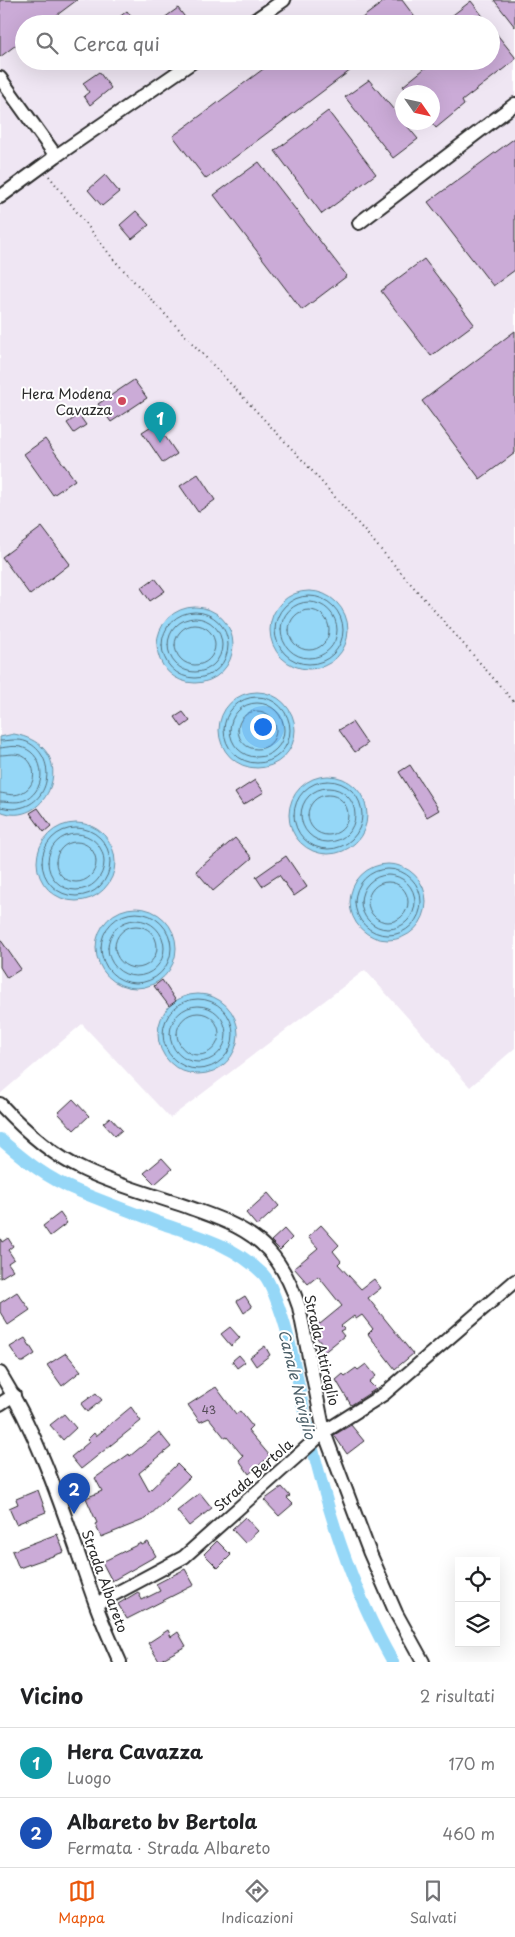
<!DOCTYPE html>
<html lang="it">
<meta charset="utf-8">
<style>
:root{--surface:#fff;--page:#f2f2f2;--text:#202124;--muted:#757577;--line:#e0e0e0;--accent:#ea580c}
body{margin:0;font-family:"Playpen Sans",sans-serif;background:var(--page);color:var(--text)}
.controls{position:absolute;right:15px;bottom:15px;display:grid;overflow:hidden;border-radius:0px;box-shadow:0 5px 20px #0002}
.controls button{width:45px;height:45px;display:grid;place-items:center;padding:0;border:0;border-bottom:1px solid var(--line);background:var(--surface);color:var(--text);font:25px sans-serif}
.compass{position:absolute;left:395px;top:85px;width:45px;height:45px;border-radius:50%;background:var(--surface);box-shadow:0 5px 20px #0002;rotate:124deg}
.you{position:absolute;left:262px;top:726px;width:18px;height:18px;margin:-12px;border:4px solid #fff;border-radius:50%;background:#1a73e8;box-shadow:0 0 0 8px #1a73e833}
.badge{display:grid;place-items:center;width:32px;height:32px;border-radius:50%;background:var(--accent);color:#fff;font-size:16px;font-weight:700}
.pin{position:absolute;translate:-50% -41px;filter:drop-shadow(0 1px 2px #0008)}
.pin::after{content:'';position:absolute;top:26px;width:18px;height:15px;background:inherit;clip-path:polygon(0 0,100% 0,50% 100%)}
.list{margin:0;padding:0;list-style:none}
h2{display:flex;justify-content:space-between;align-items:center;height:65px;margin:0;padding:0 20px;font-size:21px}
h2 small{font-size:16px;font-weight:400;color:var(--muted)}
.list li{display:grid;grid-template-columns:32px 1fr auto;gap:15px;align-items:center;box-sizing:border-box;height:70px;padding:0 20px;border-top:1px solid var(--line)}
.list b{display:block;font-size:19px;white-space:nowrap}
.list p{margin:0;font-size:16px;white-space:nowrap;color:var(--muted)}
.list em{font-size:16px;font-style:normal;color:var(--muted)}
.icon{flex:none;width:28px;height:28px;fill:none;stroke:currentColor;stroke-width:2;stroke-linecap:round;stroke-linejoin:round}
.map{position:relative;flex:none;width:515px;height:1662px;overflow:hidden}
.search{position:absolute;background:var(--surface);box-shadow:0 5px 20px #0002;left:15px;right:15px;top:15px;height:55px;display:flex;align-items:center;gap:12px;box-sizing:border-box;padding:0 18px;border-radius:28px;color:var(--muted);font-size:19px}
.sheet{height:205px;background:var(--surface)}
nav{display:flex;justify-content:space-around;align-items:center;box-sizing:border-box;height:70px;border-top:1px solid var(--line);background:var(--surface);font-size:14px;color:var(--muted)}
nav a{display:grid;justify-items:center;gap:2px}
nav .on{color:var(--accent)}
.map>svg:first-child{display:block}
</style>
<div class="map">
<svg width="515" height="1662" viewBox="0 0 515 1662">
<rect width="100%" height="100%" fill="#fff"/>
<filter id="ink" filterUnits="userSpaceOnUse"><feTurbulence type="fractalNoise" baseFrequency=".02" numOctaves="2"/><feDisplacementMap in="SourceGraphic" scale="10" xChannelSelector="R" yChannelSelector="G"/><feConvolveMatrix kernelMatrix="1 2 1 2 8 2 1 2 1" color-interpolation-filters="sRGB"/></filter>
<g filter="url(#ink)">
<!-- built -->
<path fill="#efe6f3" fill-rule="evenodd" d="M0,0H515V1048L470,1087L365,970L170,1118L82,1024L0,1094ZM24,24H491V61H24ZM402,92H432V122H402Z"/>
<!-- water -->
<path fill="#95d7f7" stroke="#6b92a5" d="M270 630a39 39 0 1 1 78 0a39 39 0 1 1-78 0Z
M157 645a38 38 0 1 1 76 0a38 38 0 1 1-76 0Z
M219 730a38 38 0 1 1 76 0a38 38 0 1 1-76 0Z
M14,734C84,747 47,832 0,811V737Z
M289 815a39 39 0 1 1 78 0a39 39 0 1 1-78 0Z
M37 862a39 39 0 1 1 78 0a39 39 0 1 1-78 0Z
M350 902a38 38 0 1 1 76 0a38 38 0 1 1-76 0Z
M96 948a40 40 0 1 1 80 0a40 40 0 1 1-80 0Z
M158 1034a40 40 0 1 1 80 0a40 40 0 1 1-80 0Z"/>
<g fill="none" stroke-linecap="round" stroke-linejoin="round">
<!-- shore -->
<path stroke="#55707d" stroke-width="1" d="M275 630a34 34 0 1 1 68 0a34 34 0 1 1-68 0Z
M281 630a28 28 0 1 1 56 0a28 28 0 1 1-56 0Z
M289 630a20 20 0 1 1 40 0a20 20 0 1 1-40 0Z
M162 645a33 33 0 1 1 66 0a33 33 0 1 1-66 0Z
M168 645a27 27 0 1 1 54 0a27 27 0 1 1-54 0Z
M175 645a20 20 0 1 1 40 0a20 20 0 1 1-40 0Z
M224 730a33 33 0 1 1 66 0a33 33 0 1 1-66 0Z
M230 730a27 27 0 1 1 54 0a27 27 0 1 1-54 0Z
M238 730a19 19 0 1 1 38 0a19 19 0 1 1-38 0Z
M0,741C9,741 18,738 27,742C57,756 52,802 19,808C13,810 6,808 0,807
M0,748C8,747 16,745 24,748C45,756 47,788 27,799C18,804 10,801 0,801
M0,755C7,755 13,753 20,755C36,760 39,784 23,792C16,797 8,794 0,793
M294 815a34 34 0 1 1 68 0a34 34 0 1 1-68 0Z
M301 815a27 27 0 1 1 54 0a27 27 0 1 1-54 0Z
M308 815a20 20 0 1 1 40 0a20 20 0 1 1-40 0Z
M42 862a34 34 0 1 1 68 0a34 34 0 1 1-68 0Z
M48 862a28 28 0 1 1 56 0a28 28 0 1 1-56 0Z
M56 862a20 20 0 1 1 40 0a20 20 0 1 1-40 0Z
M355 902a33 33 0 1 1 66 0a33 33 0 1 1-66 0Z
M361 902a27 27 0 1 1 54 0a27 27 0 1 1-54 0Z
M368 902a20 20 0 1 1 40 0a20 20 0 1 1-40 0Z
M101 948a35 35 0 1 1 70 0a35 35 0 1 1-70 0Z
M108 948a28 28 0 1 1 56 0a28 28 0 1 1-56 0Z
M115 947a21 21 0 1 1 42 0a21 21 0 1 1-42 0Z
M163 1034a35 35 0 1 1 70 0a35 35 0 1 1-70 0Z
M170 1034a28 28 0 1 1 56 0a28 28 0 1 1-56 0Z
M177 1034a21 21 0 1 1 42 0a21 21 0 1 1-42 0Z"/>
<!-- canal -->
<path stroke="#95d7f7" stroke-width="12" d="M0,1139C26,1161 46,1178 78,1191C107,1203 137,1214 166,1225C202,1237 235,1246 263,1274C269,1280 272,1289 275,1297C292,1338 297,1381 307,1425C326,1506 351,1589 393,1662"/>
</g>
<!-- building -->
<path fill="#cbabd7" stroke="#2b2b2b" d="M0,0H77L45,24H24V39L0,57Z
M386,0H402L420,24H354Z
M494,0H515V27Z
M471,1L489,24H441Z
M178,8L190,24H169L164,18Z
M127,11L137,24H122L118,18Z
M491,27L515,57V60L462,101L464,105L436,128L432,123V92H408L403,86L434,61H491Z
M274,61H363L206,179L173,136Z
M99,72L111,88L90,105L84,96L89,92L83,83Z
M369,80L418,139L393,158L345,97Z
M328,111L376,174L322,214L275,151Z
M515,138V270L493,286L428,202Z
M259,162L347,276L302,310L214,195Z
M105,175L119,192L102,206L88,190Z
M136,211L149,225L132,239L120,225Z
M424,259L474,324L431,356L381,291Z
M515,331V453L480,479L422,401Z
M134,380L147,398L111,422L98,404Z
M79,415L86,425L74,433L67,423Z
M156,423L177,454L163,463L142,432Z
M45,439L75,480L53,495L24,454Z
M198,474L215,500L198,512L180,486Z
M42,527L70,564L30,595L2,557Z
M155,578L165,591L150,601L141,588Z
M183,712L190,721L182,727L175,717Z
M352,722L367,744L355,752L339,730Z
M410,765L439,810L427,817L399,772Z
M255,780L264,792L243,805L235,793Z
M38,808L51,826L44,832L30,813Z
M235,838L252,858L213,891L196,871Z
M286,856L307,887L294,896L279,875L262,886L256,877Z
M0,939L21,969L7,978L0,967Z
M162,980L176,1001L169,1006L154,986Z
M73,1099L89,1116L74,1130L58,1113Z
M110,1117L122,1130L115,1136L103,1123Z
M162,1158L172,1169L155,1184L144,1173Z
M268,1193L279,1206L257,1226L246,1213Z
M60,1213L67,1223L50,1236L43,1226Z
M321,1225L339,1245L333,1251L341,1261L338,1264L361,1289L374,1279L381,1288L368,1298L413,1354L395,1369L368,1334L373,1329L362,1315L356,1319L354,1316L341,1326L344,1329L340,1331L344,1336L322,1354L316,1347L321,1343L313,1333L311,1325L317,1320L320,1324L342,1306L318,1276L308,1284L294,1268L318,1248L308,1237Z
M284,1229L292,1238L280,1250L271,1241Z
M0,1238L2,1242L8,1238L13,1246L8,1250L14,1259L8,1263L13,1270L0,1278Z
M17,1292L30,1310L8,1325L0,1312V1303Z
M245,1296L252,1307L244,1313L237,1301Z
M230,1327L240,1338L231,1346L221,1334Z
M25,1338L35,1354L23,1362H20L10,1347Z
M265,1346L270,1355L256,1366L250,1357Z
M66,1353L81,1371L62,1386L47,1365Z
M239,1355L245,1362L237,1368L232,1361Z
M366,1364L376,1376L369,1382L376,1389L351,1405L336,1380L343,1374L345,1376L356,1368L358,1370Z
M216,1387L236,1414L240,1411L252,1426L248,1430L270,1456L249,1474L239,1460L243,1456L227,1437L225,1438L209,1418L200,1422L188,1405Z
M96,1393L102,1400L87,1412L81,1404Z
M131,1407L141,1421L81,1469L71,1457L89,1442L87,1440L94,1433L96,1436Z
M64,1414L76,1428L63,1440L50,1425Z
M351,1425L364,1441L347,1454L334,1435Z
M159,1432L171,1447L139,1473L149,1491L177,1464L190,1477L146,1519L101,1537L95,1524L97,1523L86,1498L102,1491L95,1478L129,1454L130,1456Z
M282,1487L290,1496L287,1498L293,1504L279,1516L264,1500Z
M38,1490L46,1512L16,1524L9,1508L18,1504L16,1499Z
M200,1493L212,1508L189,1526L177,1511Z
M245,1517L258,1531L245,1543L232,1529Z
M57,1534L64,1552L19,1568L12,1551Z
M217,1541L231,1555L218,1568L204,1554Z
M148,1542L156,1556L112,1581L102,1562L141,1543L142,1545Z
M185,1569L194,1585L127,1619L118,1604L138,1592L142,1600L160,1591L156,1584Z
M168,1630L171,1637L178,1632L186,1646L159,1661L148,1643Z"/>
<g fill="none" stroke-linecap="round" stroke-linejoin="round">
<!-- minor casing -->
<g stroke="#2b2b2b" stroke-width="16">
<path id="minor" d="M249,24L284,0
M0,78L56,156
M0,197L56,156L194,61
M359,223L515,104
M0,1104C24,1130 51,1155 84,1170C120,1187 161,1197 199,1211C224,1220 250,1230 268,1250C283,1266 292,1286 299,1307L324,1432L369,1551L396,1613L423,1662
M0,1373C44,1444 67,1524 95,1602C102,1622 111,1642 120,1662
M0,1404L14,1395
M96,1604L184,1557L324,1432L384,1394L515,1281"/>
</g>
<!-- path -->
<path stroke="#2b2b2b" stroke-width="2" stroke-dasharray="1 4" stroke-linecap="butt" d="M49,176L114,260L306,464L515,703"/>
<!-- minor -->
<use href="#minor" stroke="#fff" stroke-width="12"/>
</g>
</g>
<!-- markers -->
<circle fill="#d1495b" stroke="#fff" stroke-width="2" cx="122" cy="401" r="5"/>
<g text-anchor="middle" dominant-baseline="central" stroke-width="4" stroke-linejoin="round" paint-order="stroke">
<!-- number labels -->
<g font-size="11" fill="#534b56">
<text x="209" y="1409">43</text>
</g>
<!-- poi labels -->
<g font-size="14" fill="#2b2b2b" stroke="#fff" text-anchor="end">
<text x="112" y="393">Hera Modena<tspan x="112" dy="16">Cavazza</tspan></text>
</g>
<!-- street labels -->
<g font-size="14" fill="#2b2b2b" stroke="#fff">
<text transform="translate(322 1350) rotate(77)">Strada Attiraglio</text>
<text transform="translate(253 1475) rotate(-42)">Strada Bertola</text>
<text transform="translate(105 1581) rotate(70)">Strada Albareto</text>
</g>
<!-- water labels -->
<g font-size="15" font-style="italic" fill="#4b5f68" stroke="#fff">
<text transform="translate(298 1384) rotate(76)">Canale Naviglio</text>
</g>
</g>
</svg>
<div class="controls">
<button><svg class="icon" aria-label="locate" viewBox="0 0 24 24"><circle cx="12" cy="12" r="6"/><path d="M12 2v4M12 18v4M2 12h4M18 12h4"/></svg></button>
<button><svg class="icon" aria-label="layers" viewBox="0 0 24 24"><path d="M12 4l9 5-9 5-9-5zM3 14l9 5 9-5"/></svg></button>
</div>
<svg class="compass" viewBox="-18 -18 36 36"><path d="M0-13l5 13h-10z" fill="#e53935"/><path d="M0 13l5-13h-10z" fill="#757577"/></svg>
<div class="you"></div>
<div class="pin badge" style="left:160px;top:443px;background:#0f9aa8">1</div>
<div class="pin badge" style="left:74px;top:1514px;background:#1a4fb4">2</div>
<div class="search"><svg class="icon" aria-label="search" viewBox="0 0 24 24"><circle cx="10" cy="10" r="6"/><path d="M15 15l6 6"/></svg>Cerca qui</div>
</div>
<section class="sheet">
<h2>Vicino<small>2 risultati</small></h2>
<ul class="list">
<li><span class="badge" style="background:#0f9aa8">1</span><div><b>Hera Cavazza</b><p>Luogo</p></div><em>170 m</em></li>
<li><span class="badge" style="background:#1a4fb4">2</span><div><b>Albareto bv Bertola</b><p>Fermata · Strada Albareto</p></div><em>460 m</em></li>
</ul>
</section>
<nav>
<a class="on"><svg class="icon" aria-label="map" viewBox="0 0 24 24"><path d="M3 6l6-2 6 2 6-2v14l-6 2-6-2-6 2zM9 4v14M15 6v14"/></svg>Mappa</a>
<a><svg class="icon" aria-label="directions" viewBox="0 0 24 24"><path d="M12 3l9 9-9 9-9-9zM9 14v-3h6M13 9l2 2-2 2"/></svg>Indicazioni</a>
<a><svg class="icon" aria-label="saved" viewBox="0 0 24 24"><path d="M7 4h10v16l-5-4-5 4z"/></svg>Salvati</a>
</nav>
